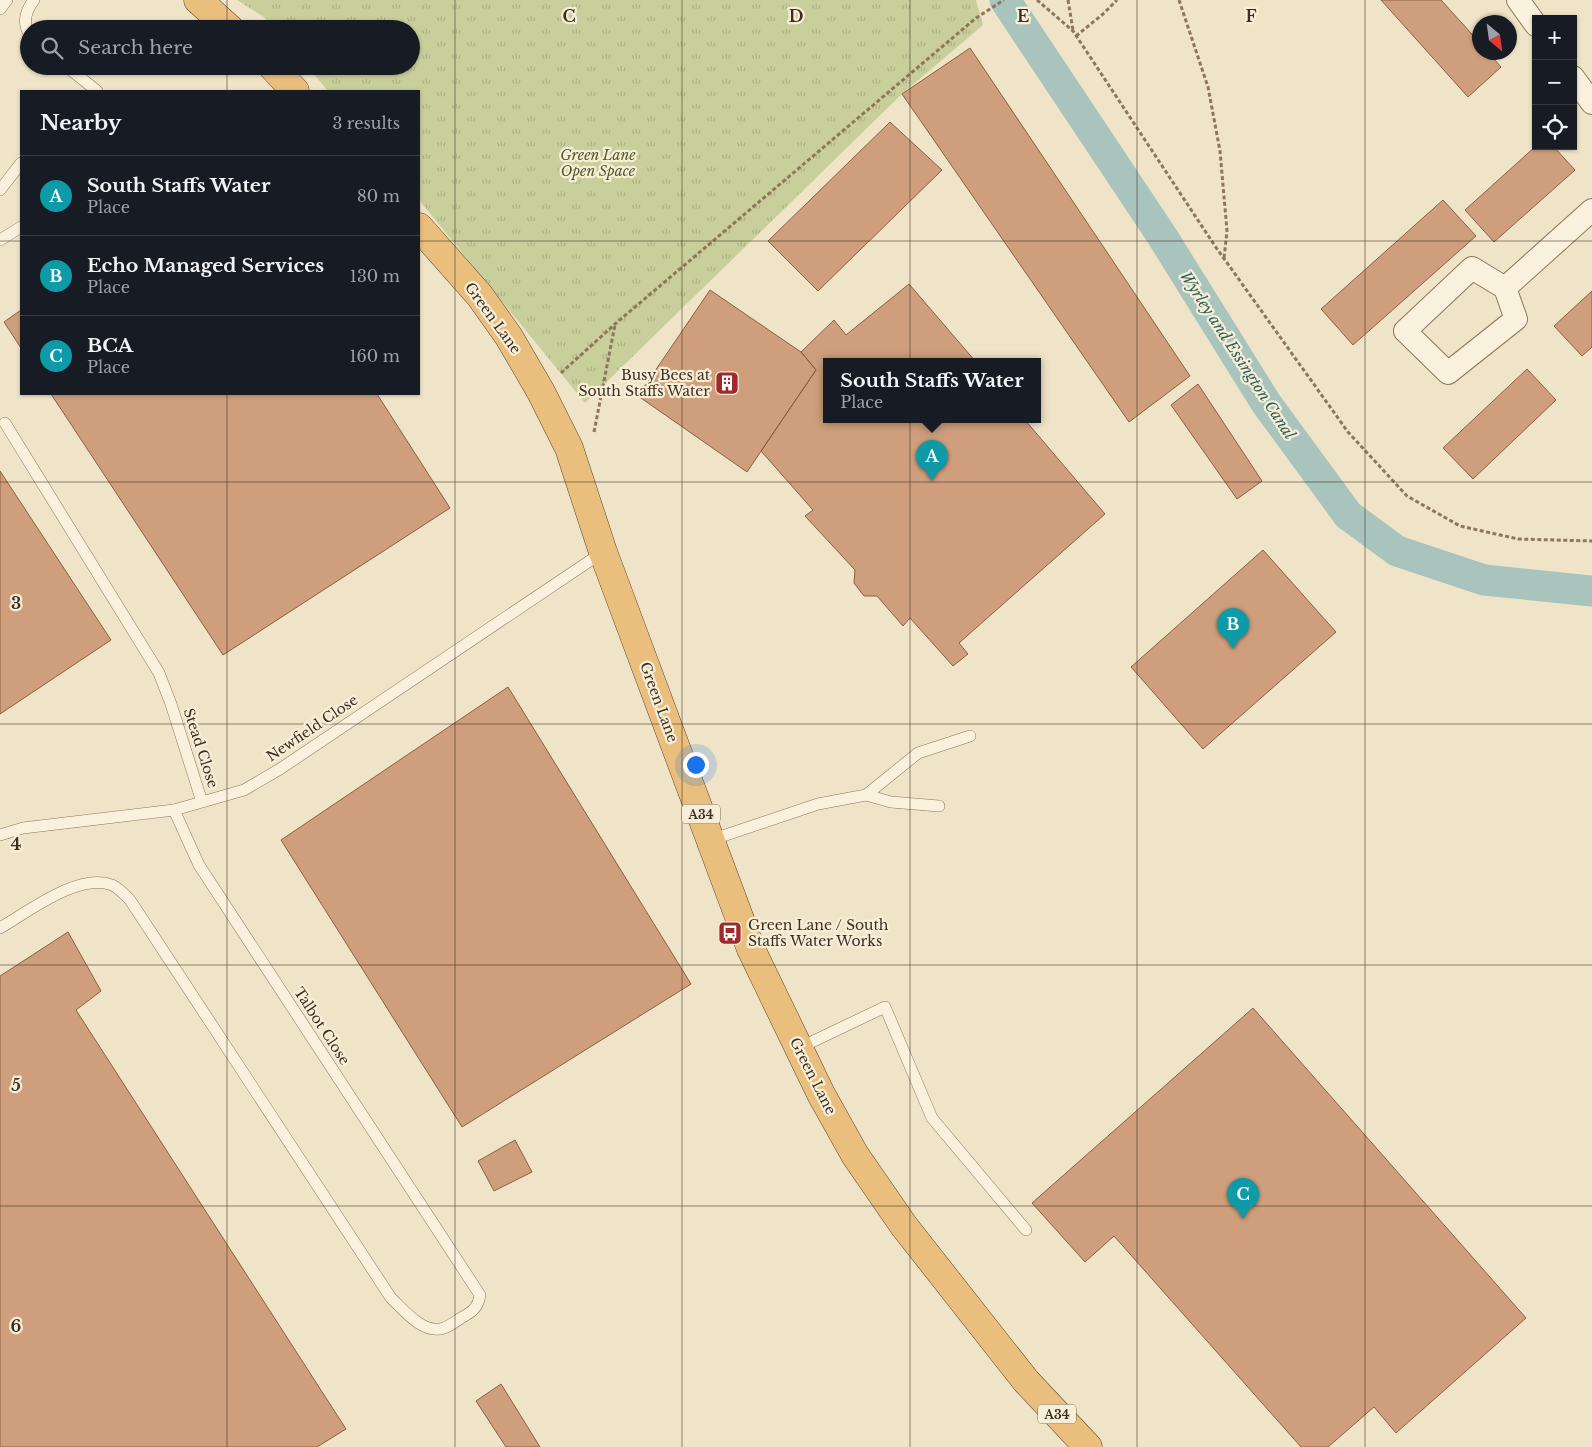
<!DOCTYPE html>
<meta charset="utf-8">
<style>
:root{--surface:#171b24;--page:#242831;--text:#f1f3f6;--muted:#9ea1a6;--line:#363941;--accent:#0f766e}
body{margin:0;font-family:"Libre Baskerville",serif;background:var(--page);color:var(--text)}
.controls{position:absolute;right:15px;top:15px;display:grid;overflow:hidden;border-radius:0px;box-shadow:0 1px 4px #0004}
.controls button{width:45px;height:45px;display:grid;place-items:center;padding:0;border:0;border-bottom:1px solid var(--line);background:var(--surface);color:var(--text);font:25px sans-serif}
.compass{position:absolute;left:1472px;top:15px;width:45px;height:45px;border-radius:50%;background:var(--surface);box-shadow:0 1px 4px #0004;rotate:151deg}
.you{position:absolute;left:695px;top:764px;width:18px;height:18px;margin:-12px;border:4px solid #fff;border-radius:50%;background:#1a73e8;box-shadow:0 0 0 8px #1a73e833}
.badge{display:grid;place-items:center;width:32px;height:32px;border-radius:50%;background:var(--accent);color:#fff;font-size:16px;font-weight:700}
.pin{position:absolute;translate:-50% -41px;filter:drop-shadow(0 1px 2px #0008)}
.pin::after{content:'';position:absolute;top:26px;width:18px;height:15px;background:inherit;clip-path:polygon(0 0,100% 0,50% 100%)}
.popup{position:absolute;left:823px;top:358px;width:218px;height:65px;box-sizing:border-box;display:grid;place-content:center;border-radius:0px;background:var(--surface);filter:drop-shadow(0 1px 4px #0005);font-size:16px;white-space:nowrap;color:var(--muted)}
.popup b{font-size:19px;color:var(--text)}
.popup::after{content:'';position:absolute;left:50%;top:100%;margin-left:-10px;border:10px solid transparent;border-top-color:var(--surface)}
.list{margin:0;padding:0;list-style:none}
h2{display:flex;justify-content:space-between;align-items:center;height:65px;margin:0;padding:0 20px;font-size:21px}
h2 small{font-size:16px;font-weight:400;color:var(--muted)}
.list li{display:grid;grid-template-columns:32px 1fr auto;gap:15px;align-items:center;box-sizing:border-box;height:80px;padding:0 20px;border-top:1px solid var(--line)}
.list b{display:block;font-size:19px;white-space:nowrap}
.list p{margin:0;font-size:16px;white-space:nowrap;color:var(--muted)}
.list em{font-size:16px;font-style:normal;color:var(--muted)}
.icon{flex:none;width:28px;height:28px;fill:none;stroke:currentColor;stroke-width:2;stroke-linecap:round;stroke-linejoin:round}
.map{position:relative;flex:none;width:1592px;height:1447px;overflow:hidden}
.search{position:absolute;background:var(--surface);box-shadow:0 1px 4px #0004;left:20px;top:20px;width:400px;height:55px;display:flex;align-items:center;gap:12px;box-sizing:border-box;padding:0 18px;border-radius:28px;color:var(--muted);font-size:19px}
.panel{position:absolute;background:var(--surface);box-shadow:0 1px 4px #0004;left:20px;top:90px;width:400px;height:305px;border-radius:0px}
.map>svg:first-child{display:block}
</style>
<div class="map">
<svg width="1592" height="1447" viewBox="0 0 1592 1447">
<defs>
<pattern id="park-tufts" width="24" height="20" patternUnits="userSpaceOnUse" patternTransform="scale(1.25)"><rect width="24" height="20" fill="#c9cf9b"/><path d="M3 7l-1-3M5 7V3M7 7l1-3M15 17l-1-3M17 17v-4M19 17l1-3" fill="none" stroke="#aeb285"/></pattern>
</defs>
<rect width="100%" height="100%" fill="#f0e4c8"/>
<!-- park -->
<path fill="url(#park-tufts)" d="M237,0H976L983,25L902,94L585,403L419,200V91H328L307,66H411V29H275L264,17Z"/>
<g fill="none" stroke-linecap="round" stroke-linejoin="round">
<!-- canal -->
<path stroke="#a9c4bc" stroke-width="31" d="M1005,0L1162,236L1266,403L1348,515L1397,551L1484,580L1592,591"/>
</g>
<!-- building -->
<path fill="#cf9f7d" stroke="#8d5f41" d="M1381,0H1441L1480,43V52H1488L1501,67L1468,97Z
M970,48L1190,376L1129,422L902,94Z
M890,122L942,170L818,291L768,241Z
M1536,146H1553L1575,170L1494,242L1465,210Z
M1443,200L1476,236L1353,345L1321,309Z
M909,284L976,362H827V420H1025L1105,514L959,643L968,654L953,666L910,618L903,626L877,596H864L854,583L855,570L805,516L813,510L761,451L816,370L801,352L834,320L846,335Z
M710,290L801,352L816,370L747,472L638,396Z
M1592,291V347L1582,356L1554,326Z
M21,310V348L4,322Z
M1527,369L1556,400L1473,479L1443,448Z
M1198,384L1262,481L1237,499L1171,405Z
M51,394H377L450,508L223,655Z
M0,471L111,640L0,714Z
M1263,550L1336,632L1203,749L1131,667Z
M508,687L691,984L462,1127L281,840Z
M68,932L101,991L76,1010L346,1429L317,1447H0V976Z
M1253,1008L1526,1318L1396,1433L1374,1407L1328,1447H1301L1114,1236L1085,1262L1032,1203Z
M515,1140L532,1172L494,1191L478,1161Z
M501,1384L540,1447H506L476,1401Z"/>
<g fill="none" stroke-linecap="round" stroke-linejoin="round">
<!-- service casing -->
<g stroke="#8d765c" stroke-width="12">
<path id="service" d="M0,9L7,0
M29,34C22,21 26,10 34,0
M66,66L97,91
M0,190L21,163
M0,240L21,227
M5,423L159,673L171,704L202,802
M866,795L891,802L939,806
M0,835L23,828L174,810L244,790L280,769L603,552
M711,840L818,804L866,795L918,753L970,736
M0,928C28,912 79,872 112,885C119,888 125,895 130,900L391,1298C404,1310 423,1335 444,1328C450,1326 456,1321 461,1318C472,1312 478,1308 480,1295L199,865L174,810
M799,1048L885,1007L932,1118L1026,1230"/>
</g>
<!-- minor casing -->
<g stroke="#8d765c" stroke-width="24">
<path id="minor" d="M1518,0L1536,25
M1573,77L1592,103
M1472,268L1505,288L1516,319L1448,373L1405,331Z
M1505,288L1592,210"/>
</g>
<!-- trunk casing -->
<g stroke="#5b4430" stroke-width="29">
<path id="trunk" d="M198,0L230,29
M272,66L295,91
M419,227L480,296L509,337L541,392L569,448L603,552L751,949L821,1094L855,1155L904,1226L1026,1381L1088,1447"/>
</g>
<!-- path -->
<path stroke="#8d765c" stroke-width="3" stroke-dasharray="4 2.5" stroke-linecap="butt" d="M1037,0L1073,31L1215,246L1348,432L1407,496L1460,526L1518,539L1592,541
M1068,0L1073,30
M1179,0L1208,87L1220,151L1227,231L1224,258
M1076,36L1103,14L1117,0
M561,373L615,324L976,18L1004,0
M594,432L615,325"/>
<!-- service -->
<use href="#service" stroke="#faf1dc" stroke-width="11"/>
<!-- minor -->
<use href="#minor" stroke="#faf1dc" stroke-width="22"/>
<!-- trunk -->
<use href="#trunk" stroke="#eabe7c" stroke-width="28"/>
</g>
<!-- grid -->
<path fill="none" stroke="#3d2e20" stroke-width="1" stroke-opacity="0.55" d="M227,0V29M455,0V1447M682,0V1447M910,0V1447M1137,0V1447M1365,0V1447M227,66V91M0,241H21M419,241H1592M227,394V1447M0,482H1592M0,724H1592M0,965H1592M0,1206H1592"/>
<!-- icons -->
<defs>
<g id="building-square" transform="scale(1.25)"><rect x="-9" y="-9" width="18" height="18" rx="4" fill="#9e2a2b" stroke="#f7eed8"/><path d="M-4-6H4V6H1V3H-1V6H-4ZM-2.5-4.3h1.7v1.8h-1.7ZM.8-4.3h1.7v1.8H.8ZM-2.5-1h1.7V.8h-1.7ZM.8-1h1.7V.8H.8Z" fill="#fff"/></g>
<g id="bus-square" transform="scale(1.25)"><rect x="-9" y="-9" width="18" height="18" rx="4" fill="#9e2a2b" stroke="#f7eed8"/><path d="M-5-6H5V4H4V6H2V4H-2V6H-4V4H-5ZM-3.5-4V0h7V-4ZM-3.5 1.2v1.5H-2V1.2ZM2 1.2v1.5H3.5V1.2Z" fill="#fff"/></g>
</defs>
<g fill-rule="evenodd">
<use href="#building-square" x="727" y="383"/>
<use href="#bus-square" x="730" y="933"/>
</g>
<g text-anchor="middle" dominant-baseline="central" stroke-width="4.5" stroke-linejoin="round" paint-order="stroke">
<!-- shield labels -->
<g fill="#f7eed8" stroke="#756857" stroke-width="1">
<rect x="682" y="804.5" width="38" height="19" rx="4"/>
<rect x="1038" y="1404.5" width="38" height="19" rx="4"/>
</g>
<g font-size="12" font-weight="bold" fill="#3d2e20">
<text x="701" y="814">A34</text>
<text x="1057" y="1414">A34</text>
</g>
<!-- park labels -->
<g font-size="14" font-style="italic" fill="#4d5a26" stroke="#f7eed8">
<text x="598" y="155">Green Lane<tspan x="598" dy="16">Open Space</tspan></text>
</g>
<!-- street labels -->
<g font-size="14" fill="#3d2e20" stroke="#f7eed8">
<text transform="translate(493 318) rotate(54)">Green Lane</text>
<text transform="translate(659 702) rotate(70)">Green Lane</text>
<text transform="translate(312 728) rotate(-34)">Newfield Close</text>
<text transform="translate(201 748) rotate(72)">Stead Close</text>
<text transform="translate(322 1026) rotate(57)">Talbot Close</text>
<text transform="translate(813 1076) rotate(63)">Green Lane</text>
</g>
<!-- poi labels -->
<g font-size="14" fill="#3d2e20" stroke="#f7eed8" text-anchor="end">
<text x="710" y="375">Busy Bees at<tspan x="710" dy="16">South Staffs Water</tspan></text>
<text x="748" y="925" text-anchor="start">Green Lane / South<tspan x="748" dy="16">Staffs Water Works</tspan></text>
</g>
<!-- water labels -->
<g font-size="15" font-style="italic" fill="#2f5d5a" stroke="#f7eed8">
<text transform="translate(1238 355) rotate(57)">Wyrley and Essington Canal</text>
</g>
</g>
<g font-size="16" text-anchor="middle" font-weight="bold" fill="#3d2e20" stroke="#f7eed8" stroke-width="4.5" stroke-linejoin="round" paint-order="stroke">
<text x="569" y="22">C</text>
<text x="796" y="22">D</text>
<text x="1023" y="22">E</text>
<text x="1251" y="22">F</text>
<text x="16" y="609">3</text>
<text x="16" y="850">4</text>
<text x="16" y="1091">5</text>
<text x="16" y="1332">6</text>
</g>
</svg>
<div class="controls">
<button>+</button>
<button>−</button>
<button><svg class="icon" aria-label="locate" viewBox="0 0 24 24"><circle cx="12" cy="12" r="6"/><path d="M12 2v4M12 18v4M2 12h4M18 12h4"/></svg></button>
</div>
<svg class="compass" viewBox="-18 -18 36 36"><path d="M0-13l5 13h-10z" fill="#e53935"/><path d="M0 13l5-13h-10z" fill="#9ea1a6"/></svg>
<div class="you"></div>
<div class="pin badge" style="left:932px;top:481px;background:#0f9aa8">A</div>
<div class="popup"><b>South Staffs Water</b>Place</div>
<div class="pin badge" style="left:1233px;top:649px;background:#0f9aa8">B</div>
<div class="pin badge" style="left:1243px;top:1219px;background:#0f9aa8">C</div>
<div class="search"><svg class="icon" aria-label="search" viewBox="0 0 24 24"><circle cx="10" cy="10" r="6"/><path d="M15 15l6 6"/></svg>Search here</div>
<section class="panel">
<h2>Nearby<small>3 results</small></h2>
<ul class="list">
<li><span class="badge" style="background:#0f9aa8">A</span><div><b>South Staffs Water</b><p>Place</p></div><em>80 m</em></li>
<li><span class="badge" style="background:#0f9aa8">B</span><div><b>Echo Managed Services</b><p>Place</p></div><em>130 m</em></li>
<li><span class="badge" style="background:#0f9aa8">C</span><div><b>BCA</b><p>Place</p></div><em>160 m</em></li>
</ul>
</section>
</div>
